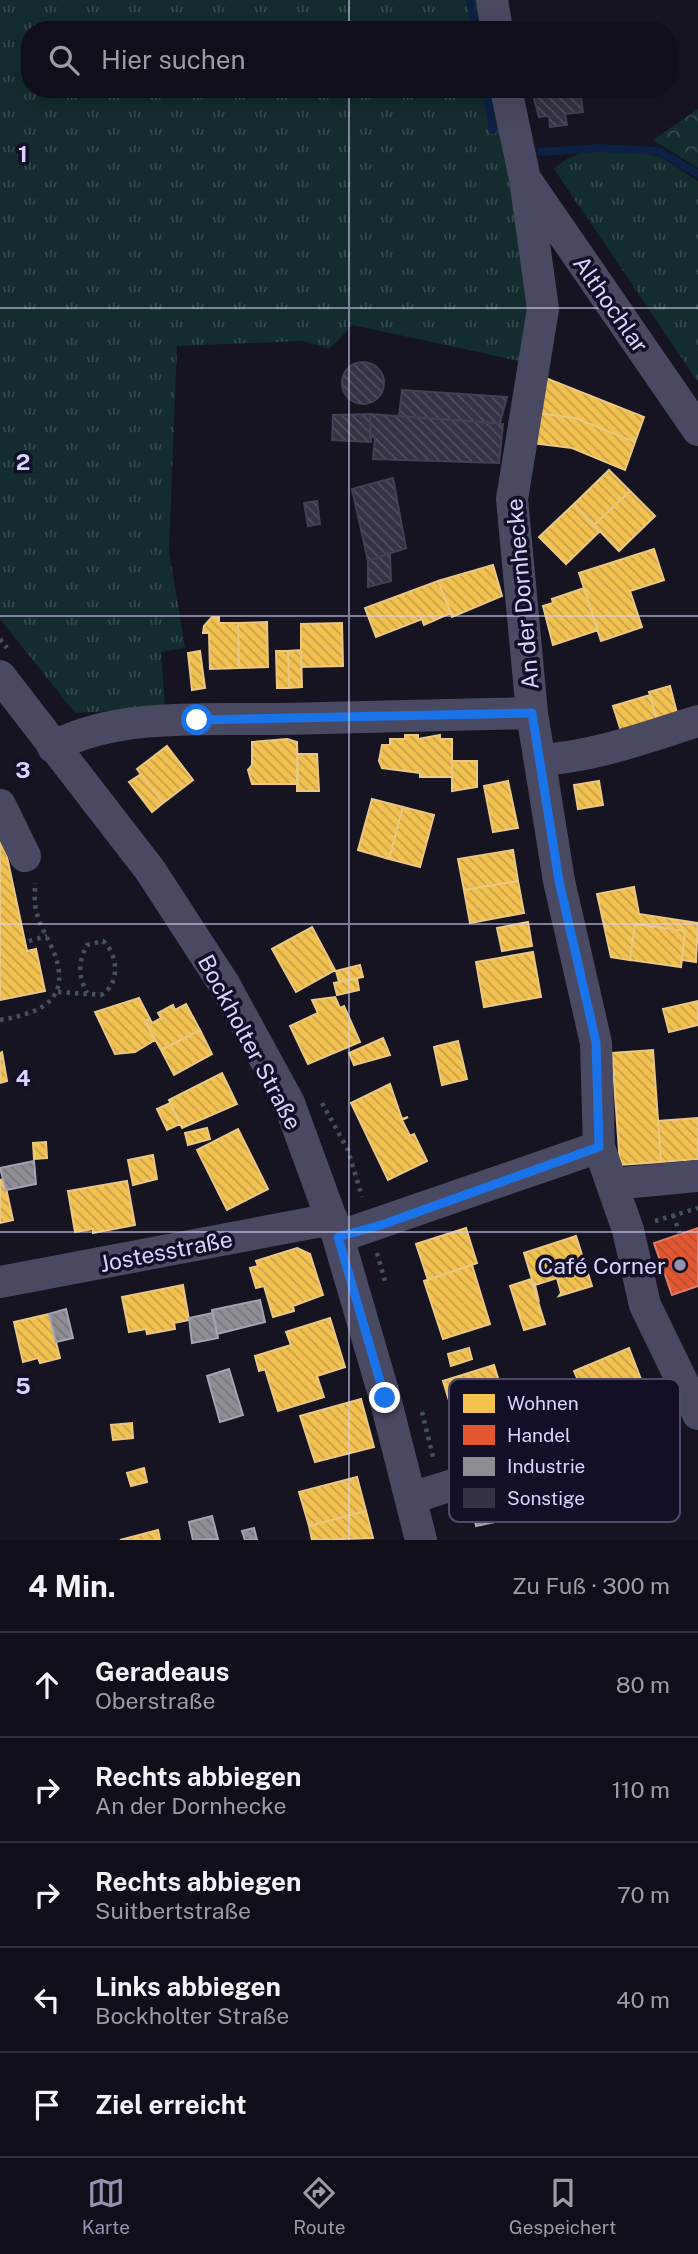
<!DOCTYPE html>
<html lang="de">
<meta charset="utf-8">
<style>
:root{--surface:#100f19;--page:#1e1d26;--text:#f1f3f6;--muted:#9c9ca2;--line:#302f38;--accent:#9591b1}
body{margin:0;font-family:"Public Sans",sans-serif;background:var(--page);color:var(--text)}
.stop{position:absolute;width:21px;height:21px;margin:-16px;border:5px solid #1a73e8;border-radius:50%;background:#fff}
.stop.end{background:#1a73e8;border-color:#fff;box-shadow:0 2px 7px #0008}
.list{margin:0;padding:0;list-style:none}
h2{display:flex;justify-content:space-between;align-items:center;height:91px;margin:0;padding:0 28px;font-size:30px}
h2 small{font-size:23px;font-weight:400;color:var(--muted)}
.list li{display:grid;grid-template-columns:46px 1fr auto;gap:21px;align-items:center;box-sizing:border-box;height:105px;padding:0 28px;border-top:2px solid var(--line)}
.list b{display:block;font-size:26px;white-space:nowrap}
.list p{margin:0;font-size:23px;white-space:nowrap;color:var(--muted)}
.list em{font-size:23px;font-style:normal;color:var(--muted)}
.icon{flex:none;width:38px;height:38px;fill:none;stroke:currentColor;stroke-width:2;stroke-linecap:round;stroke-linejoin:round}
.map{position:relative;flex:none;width:698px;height:1540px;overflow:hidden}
.search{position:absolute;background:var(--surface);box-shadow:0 7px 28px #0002;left:21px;right:21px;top:21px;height:77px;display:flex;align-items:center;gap:18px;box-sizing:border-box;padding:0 24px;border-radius:28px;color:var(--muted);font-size:26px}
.sheet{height:616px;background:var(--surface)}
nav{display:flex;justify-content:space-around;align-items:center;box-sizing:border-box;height:98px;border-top:2px solid var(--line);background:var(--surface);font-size:19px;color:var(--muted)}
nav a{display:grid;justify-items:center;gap:4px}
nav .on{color:var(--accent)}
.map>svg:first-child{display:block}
</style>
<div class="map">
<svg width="698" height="1540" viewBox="0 0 698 1540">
<defs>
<pattern id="grass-tufts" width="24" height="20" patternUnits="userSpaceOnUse" patternTransform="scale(1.75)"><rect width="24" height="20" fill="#132c2d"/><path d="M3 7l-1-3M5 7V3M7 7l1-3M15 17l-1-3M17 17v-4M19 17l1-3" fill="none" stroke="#354a4c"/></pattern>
<pattern id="forest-crowns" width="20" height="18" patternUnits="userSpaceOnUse" patternTransform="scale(1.75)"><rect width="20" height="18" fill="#132c2d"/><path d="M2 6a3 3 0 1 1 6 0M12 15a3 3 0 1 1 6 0" fill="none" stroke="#354a4c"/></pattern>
<pattern id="homes-back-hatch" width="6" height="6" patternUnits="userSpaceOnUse" patternTransform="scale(1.75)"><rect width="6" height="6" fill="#f2c14e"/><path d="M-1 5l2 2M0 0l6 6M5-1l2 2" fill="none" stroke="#c6a14e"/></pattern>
<pattern id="shops-back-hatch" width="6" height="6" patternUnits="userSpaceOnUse" patternTransform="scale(1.75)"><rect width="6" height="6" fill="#e4572e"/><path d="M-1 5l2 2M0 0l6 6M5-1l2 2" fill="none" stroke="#b35037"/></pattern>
<pattern id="industry-back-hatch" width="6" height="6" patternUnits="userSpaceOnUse" patternTransform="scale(1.75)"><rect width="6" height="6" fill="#8d8d92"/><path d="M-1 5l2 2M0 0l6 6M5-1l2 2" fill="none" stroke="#76767d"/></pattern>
<pattern id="building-back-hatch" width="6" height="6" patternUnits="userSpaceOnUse" patternTransform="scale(1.75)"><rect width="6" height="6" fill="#343243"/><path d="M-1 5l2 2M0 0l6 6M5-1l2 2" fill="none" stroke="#514f5f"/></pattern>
</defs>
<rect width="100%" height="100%" fill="#161421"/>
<!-- grass -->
<path fill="url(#grass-tufts)" d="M0,0H482L487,30H30V89H498L532,322L524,362L353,325L329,349L303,341L177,346L169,551L185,648L161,652L165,708L75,713L0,619Z
M631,150L661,157L698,181V382L554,169C576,147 602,151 631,150Z"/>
<!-- forest -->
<path fill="url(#forest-crowns)" d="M698,109V168L653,140Z"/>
<!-- homes -->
<path fill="url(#homes-back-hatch)" stroke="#eac783" stroke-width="2" d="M543,377L644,417L635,442L575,418L537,413Z
M537,413L575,418L635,442L625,470L572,448L531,443Z
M609,470L630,491L594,525L574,504Z
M630,491L655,516L619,551L594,525Z
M574,504L600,531L566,564L539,537Z
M654,549L664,580L630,591L642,627L601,641L579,573Z
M493,565L502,596L452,617L438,581Z
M438,581L451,613L424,625L422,619L376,637L365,608Z
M584,588L598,630L553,645L543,606L553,603L552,599Z
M212,617H219V623H238L239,668L210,669L209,633H203L204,626Z
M267,622L268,667L239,668L238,623Z
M342,623L343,666L301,667V624Z
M301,650L302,687L289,688L288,651Z
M200,651L205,688L192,690L188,653Z
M276,651H288L289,688H277Z
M670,686L678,717L658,723L649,692Z
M650,695L658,723L622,734L613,706Z
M405,735H418V739L440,735V739H452V777H420V773L382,768L379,761L382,745H390V739H405Z
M287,739L297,742L298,784H252L248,770L252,765V742Z
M167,746L193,780L163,803L137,769Z
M297,754H317L319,791H297Z
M452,761H477V787L452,791Z
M141,774L163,803L152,812L129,782Z
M508,781L518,828L493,832L484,786Z
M599,781L603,805L578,809L574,785Z
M372,799L403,807L389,859L358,850Z
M403,807L434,815L420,867L389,859Z
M0,833H2L27,951L36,949L45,991L0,1000Z
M513,850L518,881L464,890L458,859Z
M518,881L524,913L470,923L464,890Z
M634,887L639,914L698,923L696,962L682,960L685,931L635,924L630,960L611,957L597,894Z
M528,922L532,946L502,951L497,928Z
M635,924L685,931L681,967L630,960Z
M312,927L335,970L296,992L272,949Z
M533,952L541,997L484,1007L476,962Z
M360,965L363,977L339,982L336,971Z
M357,978L359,990L337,995L334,983Z
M335,997L340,1008L344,1006L360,1042L308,1064L290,1026L318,1013L312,1000Z
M139,998L150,1019L145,1021L155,1040L135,1052L115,1054L95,1012Z
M698,1001V1025L669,1032L663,1009Z
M186,1004L200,1030L161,1050L145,1021L150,1019L152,1023L161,1018L158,1013L173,1005L175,1010Z
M200,1030L212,1054L174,1075L161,1050Z
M383,1038L390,1055L354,1065L349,1053Z
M458,1041L467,1079L442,1085L434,1047Z
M653,1050L661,1162L620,1165L612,1053Z
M2,1052L7,1081L0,1083V1053Z
M222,1073L237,1104L182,1128L169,1100Z
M390,1084L402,1119L408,1117L402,1120L410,1136L414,1134L427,1161L388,1180L351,1103Z
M170,1103L180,1124L167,1130L157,1109Z
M698,1118V1159L661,1162L658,1121Z
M207,1128L210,1139L188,1145L185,1133Z
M238,1129L268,1189L227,1210L197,1150Z
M46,1142L47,1158L34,1159L33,1143Z
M153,1155L157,1179L133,1185L128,1160Z
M4,1179L13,1220L0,1223V1180Z
M127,1181L135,1225L93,1233V1229L75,1232L68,1191Z
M466,1228L477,1263L428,1280L416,1244Z
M576,1236L592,1286L559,1296L561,1293L557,1278L535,1285L539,1302L524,1253Z
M297,1248L310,1254L323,1295L293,1306L294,1311L273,1317L264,1286L256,1288L250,1268L258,1266L256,1261Z
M472,1265L490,1324L443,1339L424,1281Z
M531,1279L545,1324L524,1330L510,1286Z
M183,1285L189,1320L174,1323L175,1329L147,1334L146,1329L129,1332L122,1297Z
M49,1314L60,1358L40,1363L38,1358L23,1362L14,1322Z
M330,1318L345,1367L317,1376L324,1397L278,1411L265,1369L259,1371L255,1356L291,1345L286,1332Z
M469,1348L472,1359L451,1366L448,1354Z
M629,1348L654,1413L602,1435L574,1371Z
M494,1365L522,1456L471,1472L443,1381Z
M361,1399L374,1447L315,1462L300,1416Z
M132,1423L133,1438L113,1440L111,1425Z
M144,1468L147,1482L131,1486L127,1473Z
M357,1477L366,1511L309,1526L299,1492Z
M366,1511L373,1538L312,1540L309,1526Z
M158,1530L160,1540H120Z"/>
<!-- shops -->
<path fill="url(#shops-back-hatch)" stroke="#e17c6d" stroke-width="2" d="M698,1228V1286L672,1295L654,1243Z"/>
<!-- industry -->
<path fill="url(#industry-back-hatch)" stroke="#a4a2b3" stroke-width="2" d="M34,1161L36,1184L6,1190L0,1168Z
M260,1300L265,1322L217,1334L212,1310Z
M66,1309L73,1338L56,1342L49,1314Z
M213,1313L218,1338L192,1343L189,1318Z
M229,1369L243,1415L220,1422L207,1376Z
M495,1498L500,1521L476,1526L471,1503Z
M212,1516L218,1539L193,1540L189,1522Z
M254,1528L257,1540H245L242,1531Z"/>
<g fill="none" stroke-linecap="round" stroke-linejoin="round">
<!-- stream -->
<path stroke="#0d2144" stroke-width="8" d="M470,0L476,30
M486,89L493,130
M541,152L599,148L659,151L698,174"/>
</g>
<!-- building -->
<path fill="url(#building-back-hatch)" stroke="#433f54" stroke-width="2" d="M580,89L583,112L565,114L567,125L550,127L549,116L539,117L532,91Z
M342 383a21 21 0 1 1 42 0a21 21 0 1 1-42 0Z
M402,390L507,397L500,423L399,416Z
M370,414L503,424L499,463L373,459L375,437H370Z
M370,414L371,442L332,440L333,415Z
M393,478L406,548L368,561L352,489Z
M317,501L320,524L308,526L304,503Z
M390,553L391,581L368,587V561Z"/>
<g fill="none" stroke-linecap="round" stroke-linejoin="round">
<!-- path -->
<path stroke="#44505f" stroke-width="4.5" stroke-dasharray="3.5 5" stroke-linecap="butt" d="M0,639L7,648
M29,941L47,936
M58,992L101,995C121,984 118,954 103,941L87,945C78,962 78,976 87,993
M0,1020C42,1013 73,999 53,950C47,937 39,924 36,910C34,901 35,891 35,883
M322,1103L348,1150L362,1197
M673,1215L680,1234
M655,1221L698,1208
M377,1253L386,1285
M422,1412L434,1461"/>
<!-- minor -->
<path stroke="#4a4962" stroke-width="32" d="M492,0L497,30
M506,89L525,179L543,309L512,499L532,713L559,881L596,1043L599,1147L628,1230L645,1305L698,1414
M528,183L698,430
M0,676L150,870L224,984L289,1103L338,1237L385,1398L421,1540
M53,747C117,712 210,720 282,719C366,717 449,715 532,713
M540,760C594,757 646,737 698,721
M0,805L25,856
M612,1184L698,1176
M338,1237L599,1147
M0,1282L332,1219
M411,1498L575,1447"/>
</g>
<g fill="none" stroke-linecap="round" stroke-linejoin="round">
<!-- route -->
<path stroke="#1a73e8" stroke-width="9" d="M197,720L532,713L559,881L596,1042L599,1147L384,1224L338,1237L385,1398"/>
</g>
<!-- grid -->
<path fill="none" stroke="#d9d4ff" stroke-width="2" stroke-opacity="0.55" d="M349,0V30M349,89V1540M0,308H698M0,616H698M0,924H698M0,1232H698"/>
<!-- markers -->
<circle fill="#9591b1" stroke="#130f26" stroke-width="2.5" cx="680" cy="1265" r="7"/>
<g text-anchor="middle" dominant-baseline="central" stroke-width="7" stroke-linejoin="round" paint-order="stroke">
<!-- street labels -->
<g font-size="23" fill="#d9d4ff" stroke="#130f26">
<text transform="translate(611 304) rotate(55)">Althochlar</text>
<text transform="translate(522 594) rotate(-95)">An der Dornhecke</text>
<text transform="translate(250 1042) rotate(62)">Bockholter Straße</text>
<text transform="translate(166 1251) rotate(-11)">Jostesstraße</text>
</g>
<!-- poi labels -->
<g font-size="23" fill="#d9d4ff" stroke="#130f26" text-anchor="end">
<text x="666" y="1265">Café Corner</text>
</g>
</g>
<!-- legend -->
<rect x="449" y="1379" width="231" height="143" rx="10" fill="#130f26" stroke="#4e4a67" stroke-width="2"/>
<rect x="463" y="1394" width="32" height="19" fill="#f2c14e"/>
<rect x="463" y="1425" width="32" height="20" fill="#e4572e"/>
<rect x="463" y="1457" width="32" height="19" fill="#8d8d92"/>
<rect x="463" y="1488" width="32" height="20" fill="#343243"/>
<g font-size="19" fill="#d9d4ff">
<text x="507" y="1410">Wohnen</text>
<text x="507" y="1442">Handel</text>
<text x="507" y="1473">Industrie</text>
<text x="507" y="1505">Sonstige</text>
</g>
<g font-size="23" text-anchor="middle" font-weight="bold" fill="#d9d4ff" stroke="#130f26" stroke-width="7" stroke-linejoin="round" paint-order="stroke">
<text x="23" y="162">1</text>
<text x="23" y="470">2</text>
<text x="23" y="778">3</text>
<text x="23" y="1086">4</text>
<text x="23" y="1394">5</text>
</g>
</svg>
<div class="stop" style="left:197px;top:720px"></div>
<div class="stop end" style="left:385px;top:1398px"></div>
<div class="search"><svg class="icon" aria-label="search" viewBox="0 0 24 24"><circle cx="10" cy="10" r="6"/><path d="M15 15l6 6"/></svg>Hier suchen</div>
</div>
<section class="sheet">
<h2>4 Min.<small>Zu Fuß · 300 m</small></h2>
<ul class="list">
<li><svg class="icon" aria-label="ahead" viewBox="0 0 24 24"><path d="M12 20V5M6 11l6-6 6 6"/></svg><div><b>Geradeaus</b><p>Oberstraße</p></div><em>80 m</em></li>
<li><svg class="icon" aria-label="right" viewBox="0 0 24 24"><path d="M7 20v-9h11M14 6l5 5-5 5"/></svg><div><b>Rechts abbiegen</b><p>An der Dornhecke</p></div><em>110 m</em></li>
<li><svg class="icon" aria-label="right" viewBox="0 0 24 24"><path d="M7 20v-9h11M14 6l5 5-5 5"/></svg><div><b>Rechts abbiegen</b><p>Suitbertstraße</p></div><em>70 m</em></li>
<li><svg class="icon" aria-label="left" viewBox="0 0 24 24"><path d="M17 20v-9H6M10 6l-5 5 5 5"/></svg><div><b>Links abbiegen</b><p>Bockholter Straße</p></div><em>40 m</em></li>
<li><svg class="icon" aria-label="arrive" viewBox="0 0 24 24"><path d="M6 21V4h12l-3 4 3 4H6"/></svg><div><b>Ziel erreicht</b></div></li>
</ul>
</section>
<nav>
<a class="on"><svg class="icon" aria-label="map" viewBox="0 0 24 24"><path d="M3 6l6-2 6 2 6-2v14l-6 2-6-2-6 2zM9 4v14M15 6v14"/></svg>Karte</a>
<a><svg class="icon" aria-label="directions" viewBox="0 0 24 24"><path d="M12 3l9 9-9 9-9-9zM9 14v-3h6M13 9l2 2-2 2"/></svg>Route</a>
<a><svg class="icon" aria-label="saved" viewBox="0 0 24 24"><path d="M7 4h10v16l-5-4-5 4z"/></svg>Gespeichert</a>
</nav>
